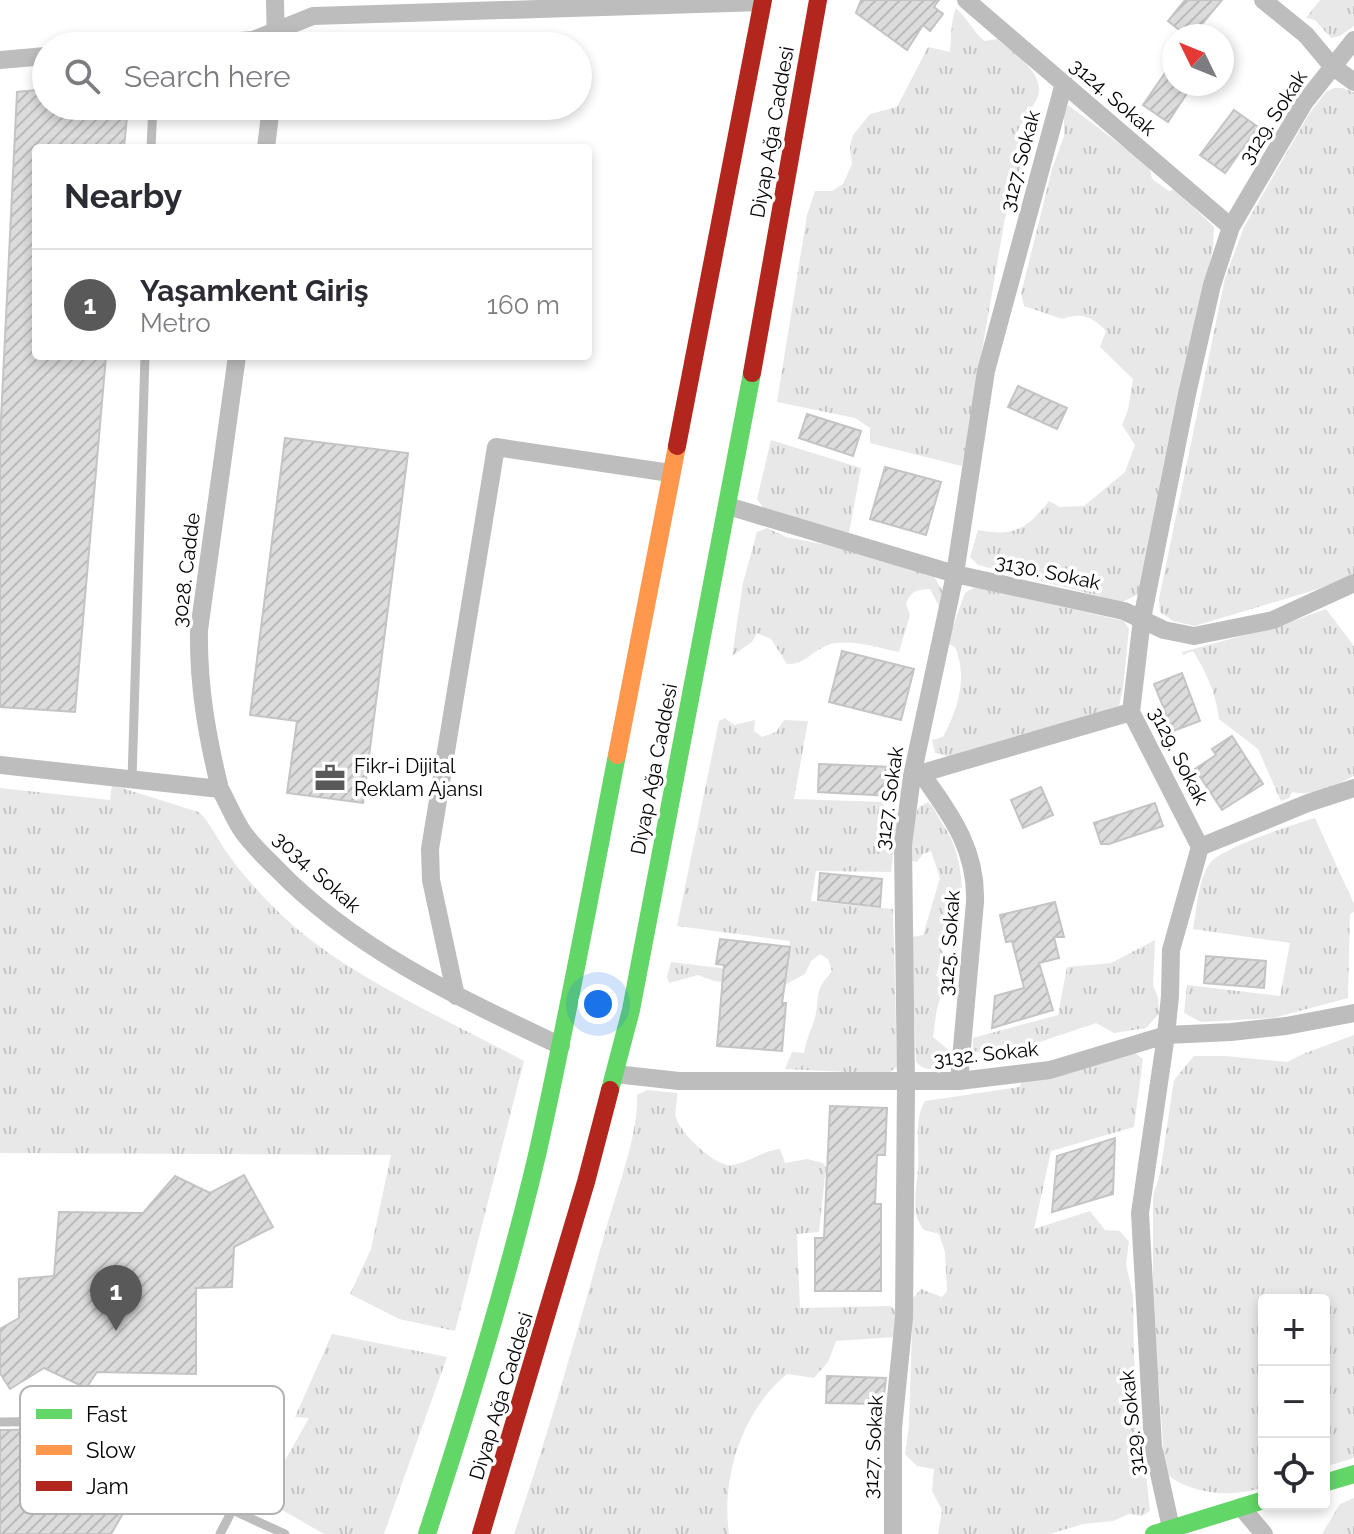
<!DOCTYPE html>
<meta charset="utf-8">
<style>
:root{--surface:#fff;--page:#f7f7f7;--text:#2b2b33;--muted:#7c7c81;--line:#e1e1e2;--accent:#595959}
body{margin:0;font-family:Raleway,sans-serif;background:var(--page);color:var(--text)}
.controls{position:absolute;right:24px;bottom:24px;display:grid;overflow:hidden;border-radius:8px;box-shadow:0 4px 12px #0003}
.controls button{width:72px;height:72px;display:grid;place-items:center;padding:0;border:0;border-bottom:2px solid var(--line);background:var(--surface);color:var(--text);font:40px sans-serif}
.compass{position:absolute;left:1162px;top:24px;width:72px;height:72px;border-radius:50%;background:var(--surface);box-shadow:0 4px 12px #0003;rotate:313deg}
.you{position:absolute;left:598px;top:1004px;width:28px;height:28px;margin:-20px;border:6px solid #fff;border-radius:50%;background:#1a73e8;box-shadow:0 0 0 12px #1a73e833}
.badge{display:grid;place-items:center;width:52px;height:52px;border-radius:50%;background:var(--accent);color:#fff;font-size:26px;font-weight:700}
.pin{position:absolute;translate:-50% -66px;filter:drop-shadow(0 2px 4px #0008)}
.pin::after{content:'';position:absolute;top:42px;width:28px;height:24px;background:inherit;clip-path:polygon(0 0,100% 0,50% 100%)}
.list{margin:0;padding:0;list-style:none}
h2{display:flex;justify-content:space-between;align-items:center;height:104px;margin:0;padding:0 32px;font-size:34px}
h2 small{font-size:26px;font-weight:400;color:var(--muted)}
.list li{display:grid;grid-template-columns:52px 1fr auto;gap:24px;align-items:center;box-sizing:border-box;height:112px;padding:0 32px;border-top:2px solid var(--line)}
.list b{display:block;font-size:30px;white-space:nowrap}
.list p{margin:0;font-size:26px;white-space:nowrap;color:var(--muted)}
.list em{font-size:26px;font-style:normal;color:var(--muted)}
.icon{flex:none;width:44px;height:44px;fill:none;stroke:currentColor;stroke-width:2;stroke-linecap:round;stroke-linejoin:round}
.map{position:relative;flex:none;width:1354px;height:1534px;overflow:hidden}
.search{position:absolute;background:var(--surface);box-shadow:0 4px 12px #0003;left:32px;top:32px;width:560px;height:88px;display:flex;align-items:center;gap:20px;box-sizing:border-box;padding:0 28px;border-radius:44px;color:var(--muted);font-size:30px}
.panel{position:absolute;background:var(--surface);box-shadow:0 4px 12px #0003;left:32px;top:144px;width:560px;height:216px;border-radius:8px}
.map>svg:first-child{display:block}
</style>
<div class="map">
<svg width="1354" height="1534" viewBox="0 0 1354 1534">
<defs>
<pattern id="grass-tufts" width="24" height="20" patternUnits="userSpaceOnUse" patternTransform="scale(2)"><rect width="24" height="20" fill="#e8e8e8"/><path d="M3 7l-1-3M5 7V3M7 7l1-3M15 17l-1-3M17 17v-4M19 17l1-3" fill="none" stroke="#c5c5c5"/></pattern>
<pattern id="building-hatch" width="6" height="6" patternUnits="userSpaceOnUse" patternTransform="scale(2)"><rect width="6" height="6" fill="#dcdcdc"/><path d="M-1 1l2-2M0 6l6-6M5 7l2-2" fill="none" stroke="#bbb"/></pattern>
</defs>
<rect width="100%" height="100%" fill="#fff"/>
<!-- grass -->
<path fill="url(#grass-tufts)" d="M1320,0H1354V26L1340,36L1331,38L1315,20L1306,18Z
M956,8C967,18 973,31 984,41L997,39C1014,54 1053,77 1034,104C1027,115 1020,124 1015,136L1022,144L1031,143L1005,218L962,466L870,443V428L855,418L777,402L807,215L815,191H832L843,184L852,164L850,146L853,135L870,114L897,107L928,47L950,52C952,36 950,23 956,8Z
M1334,88H1342L1354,92V574L1318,589L1195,626L1173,621L1160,612L1159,599L1225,278L1244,227L1309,114L1326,92Z
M1068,105L1149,166L1152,179L1169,191L1175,189L1214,227L1213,249L1165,456L1139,594L1122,602L978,565L970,557L978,530C1014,537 1027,529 1049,501L1060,507L1084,506L1125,472L1135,445L1122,425L1128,410L1133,379L1100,347L1106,331C1092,316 1081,312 1062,319L1024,306L1021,294L1052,169L1064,136V114Z
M771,440L861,468L849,533L763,507L757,499Z
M767,528L786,537L827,545L933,575L942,590L940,608L930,589C916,590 911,591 906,604L910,615L899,652C878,648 849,638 828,645C811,651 805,665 787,664L771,639L757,633L752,642L732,656L743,583L757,532Z
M975,587L1124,621L1129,629L1123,688L1119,706L954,758L935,753L932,740L943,737C958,709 968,677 955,647L947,643L965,593Z
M1326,609L1354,646V776C1334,786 1314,797 1292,792L1289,798L1281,801L1258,749L1219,719C1216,693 1206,672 1193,651L1183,655L1182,652L1282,625Z
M725,718L734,725L755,720L754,731L762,737L776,732L784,720L808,721L794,799L883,802L885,810L893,808L898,814L891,872L816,871L811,901L893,909L897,1067L887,1074L785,1069L792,1052L804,1053C806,1041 810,1032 814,1021C821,1000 812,991 832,972L828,959L820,954L811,961L805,974L783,986H739L711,980L698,975L669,983L667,977L671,962L787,976L790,941L677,926L719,721Z
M112,785L199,812C211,823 219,843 230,857C249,883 272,907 296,928C360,982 450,1021 524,1061L455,1331L399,1319L350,1294L371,1249L391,1155L0,1153V788L110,800Z
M928,802C935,808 937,816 942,823C965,856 965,899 957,936L949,921L942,931L938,946L943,952L936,976L946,979L950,986C935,997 936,1020 933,1037L950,1051C945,1068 930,1076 916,1062L912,937L923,935L940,878L931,851L923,854L917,862L912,861L910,835L918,808Z
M1315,818L1354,904V912L1350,914L1348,998L1273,1018L1201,1022L1184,1013L1187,985L1280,996L1290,943L1193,929C1197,909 1198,878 1211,862C1223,848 1294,824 1315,818Z
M1155,940L1153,985L1158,998L1159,1014L1146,1028L1114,1033L1096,1023L1007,1053L973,1052V1038L1058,1015L1067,967L1111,963Z
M1354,1035V1458L1324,1467V1300H1264V1487C1233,1498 1191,1495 1165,1473L1153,1300V1196L1160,1173L1174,1080L1194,1056H1225L1287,1062L1303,1054Z
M1135,1053L1143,1059L1134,1127L1051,1151L1034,1229L1090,1211L1105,1230L1120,1231L1129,1242L1126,1264L1133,1295L1134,1358L1150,1511L1142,1516L1129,1514L1113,1521L1083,1524L1050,1534H938L942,1510L932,1491L934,1469L917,1466L905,1454L909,1426L913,1298L921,1289L942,1297L947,1291L945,1252L939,1234L924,1230C920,1224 917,1220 916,1213C914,1198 917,1183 918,1169C920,1146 913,1122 925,1101L1019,1087L1023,1080Z
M647,1090L677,1093C678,1101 674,1111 676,1118C681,1134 716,1168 732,1165C750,1162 762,1151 780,1149L785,1163L807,1159L823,1163L826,1167L819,1232L797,1234L800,1308L891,1306L897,1313L895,1337L836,1341L828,1362L814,1378L787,1374C742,1411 721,1477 729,1534H514C549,1432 578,1329 607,1225C618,1188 639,1131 637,1095Z
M332,1334L447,1357L384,1534H324L263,1499L309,1418L295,1417Z
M1354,1498V1534H1322L1340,1504Z"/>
<!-- building -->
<path fill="url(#building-hatch)" stroke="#c4c4c4" stroke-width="2" d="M861,0H939L934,7L943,14L930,31L923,25L907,50L856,13Z
M1185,0H1222L1192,36H1187L1168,21Z
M1174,60V84H1193L1168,122L1143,105Z
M46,89V106H128L124,148H36V356H106L75,712L0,707V440L17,92Z
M1234,110L1258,127L1225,173L1200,155Z
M1018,386L1067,408L1057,429L1008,407Z
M807,414L861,431L853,456L799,438Z
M285,438L408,453L363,803L287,793L297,721L250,715Z
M885,467L941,482L926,535L870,519Z
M842,651L914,669L901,720L829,702Z
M1182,673L1200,721L1173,731L1154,684Z
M1232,736L1263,784L1222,810L1195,769L1216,755L1212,749Z
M819,764L893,767L891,796L818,792Z
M1041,787L1053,815L1023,828L1011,800Z
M1155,803L1163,826L1109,844H1101L1094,823Z
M820,873L882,879L880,907L818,900Z
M1055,902L1064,937H1054L1059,958L1039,963L1053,1010L992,1028L995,996L1024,988L1012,941L1006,942L1000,915Z
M720,939L790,947L782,1003H786L782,1051L717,1046L724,965L716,964Z
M1206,956L1266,961L1264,988L1204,983Z
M830,1106L887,1108L885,1155H877L875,1204H881V1291H815V1238H824Z
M1115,1138L1113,1194L1052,1212L1057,1156Z
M244,1175L273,1227L234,1247L232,1287L196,1288V1374L97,1372L86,1388L44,1368L10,1389L0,1373V1329L19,1318V1279L54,1276L59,1212L143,1213L175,1176L210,1193Z
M827,1376L886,1378L883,1404L826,1403Z
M173,1428L111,1534H0V1430Z"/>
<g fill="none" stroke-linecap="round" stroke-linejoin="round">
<!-- lane -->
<path stroke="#bdbdbd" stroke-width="9" d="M151,148L153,106
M132,780L145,356
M0,1422L205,1420C211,1437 218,1436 230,1447C256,1472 233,1508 220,1534
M232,1510L285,1534"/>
<!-- street -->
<path stroke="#bdbdbd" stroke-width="18" d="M275,0L276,46
M966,0L1231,227
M1263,0L1306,35L1332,66L1354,82
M174,46L253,40L313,16L762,2
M0,60L46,56
M266,148L271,106
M728,506L955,574L1124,611L1164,630L1194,636L1273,620L1354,583
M0,765L220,789C228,803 234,819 243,832C252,845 265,857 276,868C355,950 460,998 561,1046
M921,773C950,814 977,849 975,902L959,1081
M912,776L1131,712
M220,789C207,736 198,685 199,630L237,356
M1200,847L1308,803L1354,788
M456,996L431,880L430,849L496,447L670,473
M615,1074L679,1081H959L1050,1070L1166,1035L1231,1032L1286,1026L1354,1013
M1241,1507L1264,1534
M1171,1528L1153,1446L1140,1213L1166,1035L1170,996L1171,950L1200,847L1131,712L1142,619L1187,394L1212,285L1231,227L1304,103L1354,40
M893,1534V1428L904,1318L906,1083L903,845L912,776L955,574L986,371L1064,83"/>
<!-- fast -->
<path stroke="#63d668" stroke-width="18" d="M610,1090L631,1010L752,373
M1324,1483L1354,1474
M427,1534C468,1409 507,1283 537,1155C567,1022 591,889 617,755
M1154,1534L1264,1500"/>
<!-- slow -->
<path stroke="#ff974d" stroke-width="18" d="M617,755L677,446"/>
<!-- jam -->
<path stroke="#b3261e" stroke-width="18" d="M752,373L818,0
M677,446L763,0
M481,1534L586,1182L610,1090"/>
</g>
<!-- icons -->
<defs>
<g id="office-bare" transform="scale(2.4)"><path d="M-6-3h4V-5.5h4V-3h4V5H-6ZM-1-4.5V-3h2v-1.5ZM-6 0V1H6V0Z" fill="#595959" stroke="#fff" stroke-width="2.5" paint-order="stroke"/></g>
</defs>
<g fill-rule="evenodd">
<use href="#office-bare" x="330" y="778"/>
</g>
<g text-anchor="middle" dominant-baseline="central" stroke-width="7" stroke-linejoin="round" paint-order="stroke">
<!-- street labels -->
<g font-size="20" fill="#000" stroke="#fff">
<text transform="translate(1113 97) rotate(41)">3124. Sokak</text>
<text transform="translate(1273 117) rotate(-57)">3129. Sokak</text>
<text transform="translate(772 132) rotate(-80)">Diyap Ağa Caddesi</text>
<text transform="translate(1020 161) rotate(-75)">3127. Sokak</text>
<text transform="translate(186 570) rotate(-83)">3028. Cadde</text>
<text transform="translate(1048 572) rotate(12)">3130. Sokak</text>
<text transform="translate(1179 756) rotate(63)">3129. Sokak</text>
<text transform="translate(654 769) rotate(-79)">Diyap Ağa Caddesi</text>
<text transform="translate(889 798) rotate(-82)">3127. Sokak</text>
<text transform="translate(317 872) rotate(42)">3034. Sokak</text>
<text transform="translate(949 943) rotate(-86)">3125. Sokak</text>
<text transform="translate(986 1054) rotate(-6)">3132. Sokak</text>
<text transform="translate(501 1396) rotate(-73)">Diyap Ağa Caddesi</text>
<text transform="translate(1132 1423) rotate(-96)">3129. Sokak</text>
<text transform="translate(873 1447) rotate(-87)">3127. Sokak</text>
</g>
<!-- poi labels -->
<g font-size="20" fill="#000" stroke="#fff" text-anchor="start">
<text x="354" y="766">Fikr-i Dijital<tspan x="354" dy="23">Reklam Ajansı</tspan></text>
</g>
</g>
<!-- legend -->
<rect x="20" y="1386" width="264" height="128" rx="12" fill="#fff" stroke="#b2b2b2" stroke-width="2"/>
<rect x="36" y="1409" width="36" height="10" fill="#63d668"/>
<rect x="36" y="1445" width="36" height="10" fill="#ff974d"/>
<rect x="36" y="1481" width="36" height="10" fill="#b3261e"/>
<g font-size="22" fill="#000">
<text x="86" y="1422">Fast</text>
<text x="86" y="1458">Slow</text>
<text x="86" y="1494">Jam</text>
</g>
</svg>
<div class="controls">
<button>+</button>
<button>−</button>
<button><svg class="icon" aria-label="locate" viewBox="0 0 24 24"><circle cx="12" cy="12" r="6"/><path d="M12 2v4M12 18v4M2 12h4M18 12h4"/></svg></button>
</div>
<svg class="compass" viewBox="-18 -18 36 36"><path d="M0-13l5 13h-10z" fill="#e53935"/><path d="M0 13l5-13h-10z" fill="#7c7c81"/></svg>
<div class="you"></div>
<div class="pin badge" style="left:116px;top:1331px">1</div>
<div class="search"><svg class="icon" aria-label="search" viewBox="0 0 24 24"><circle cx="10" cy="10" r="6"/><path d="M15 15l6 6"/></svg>Search here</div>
<section class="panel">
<h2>Nearby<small></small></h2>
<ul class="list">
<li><span class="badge">1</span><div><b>Yaşamkent Giriş</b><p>Metro</p></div><em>160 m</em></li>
</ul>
</section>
</div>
